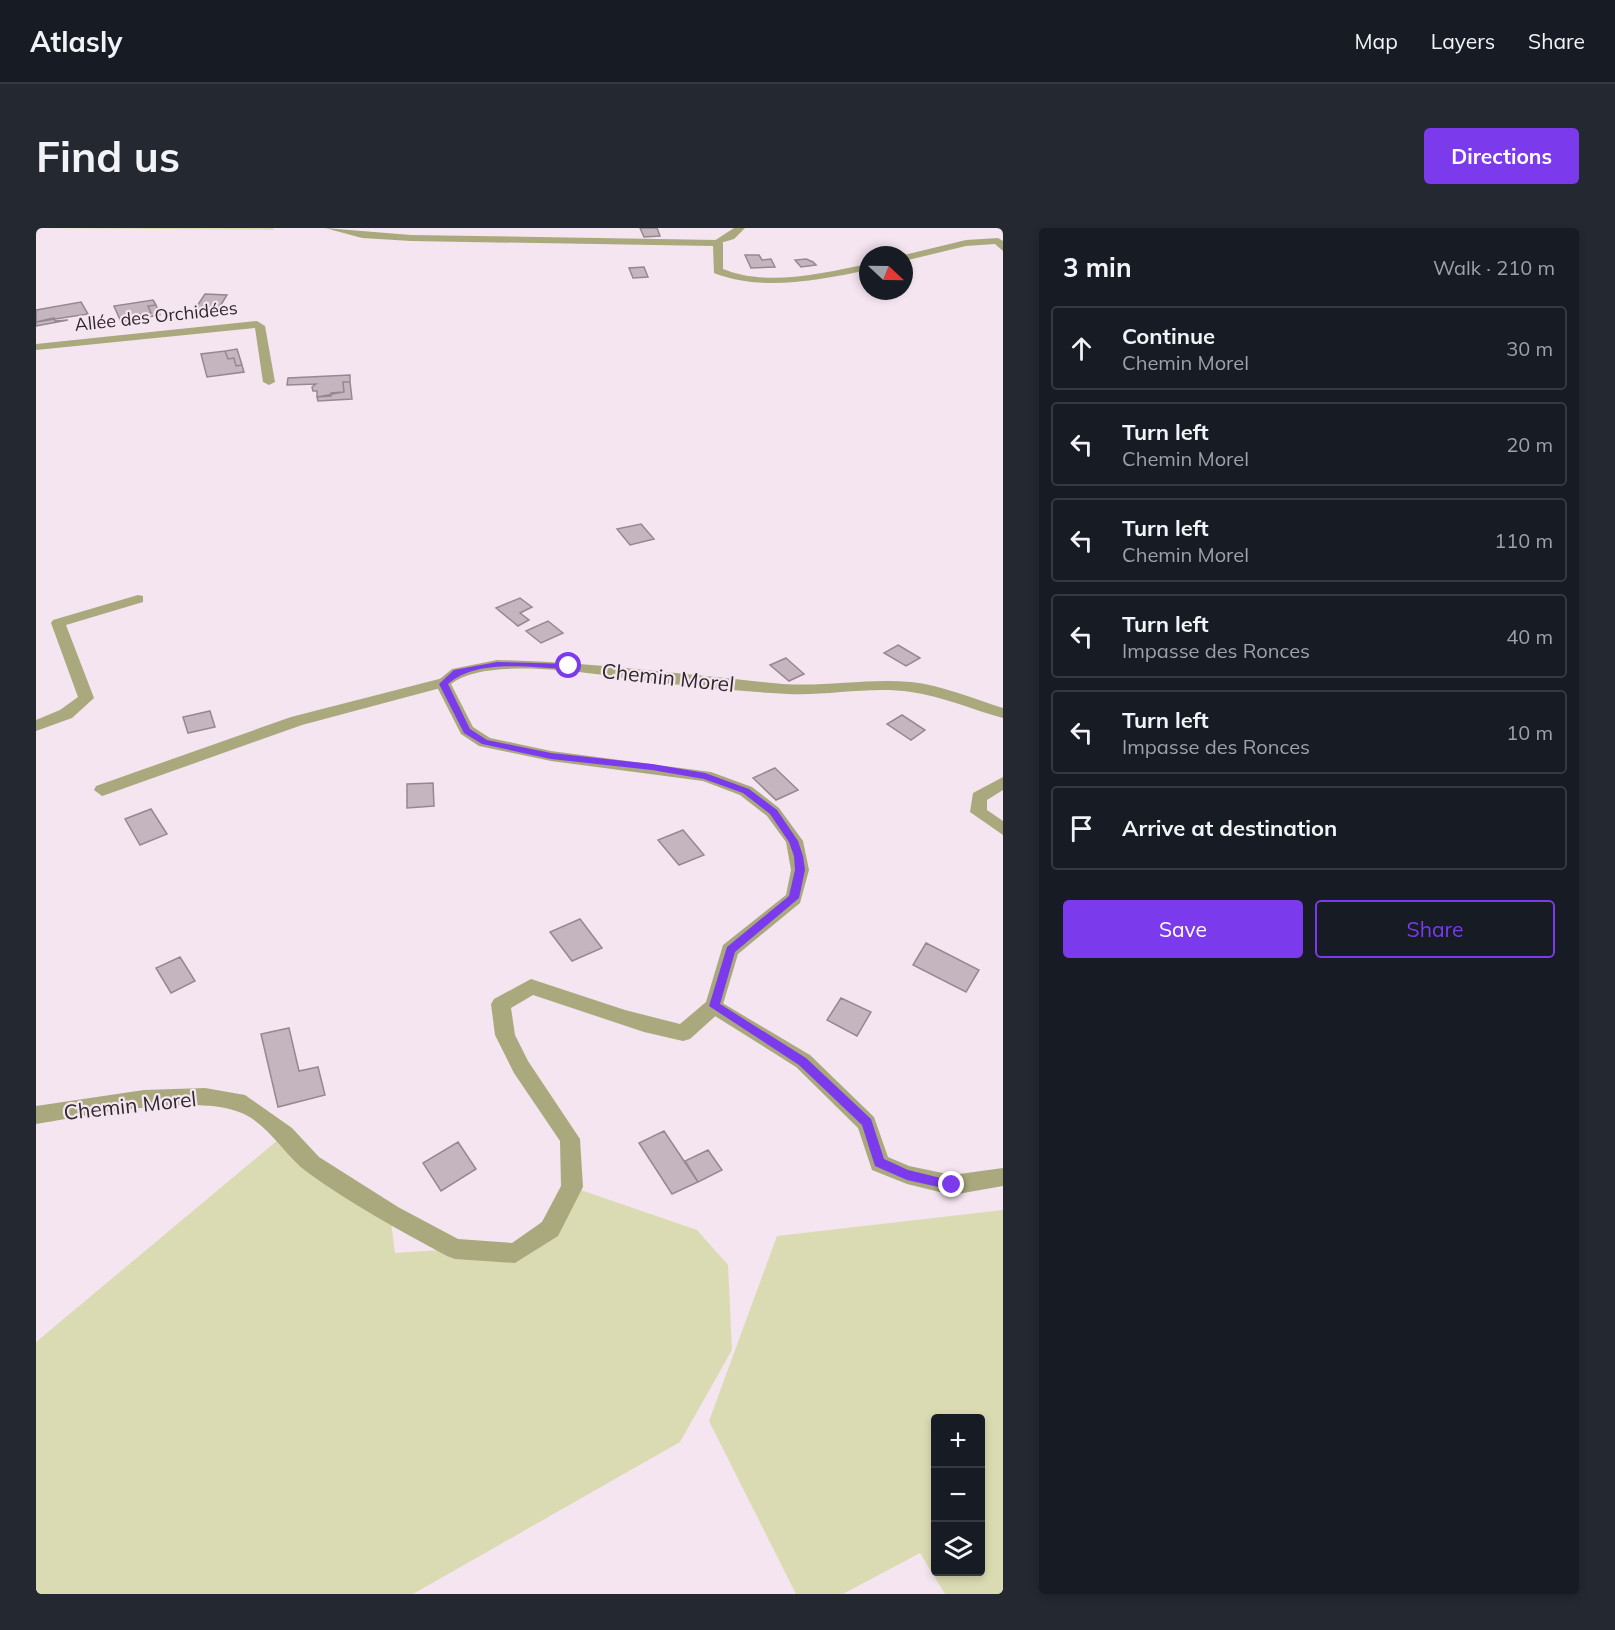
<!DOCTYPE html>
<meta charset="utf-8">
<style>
:root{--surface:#171b24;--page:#242831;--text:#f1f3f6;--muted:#9ea1a6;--line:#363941;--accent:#7c3aed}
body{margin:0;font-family:Mulish,sans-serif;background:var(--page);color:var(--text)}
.controls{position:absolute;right:18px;bottom:18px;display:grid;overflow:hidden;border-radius:6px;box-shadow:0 3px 9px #0003}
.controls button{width:54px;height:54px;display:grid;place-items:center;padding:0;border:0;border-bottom:2px solid var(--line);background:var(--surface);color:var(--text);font:30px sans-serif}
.compass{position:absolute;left:823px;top:18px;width:54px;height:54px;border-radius:50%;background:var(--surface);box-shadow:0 3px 9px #0003;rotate:112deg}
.stop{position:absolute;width:18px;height:18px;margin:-14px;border:4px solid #7c3aed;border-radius:50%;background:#fff}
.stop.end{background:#7c3aed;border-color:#fff;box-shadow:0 2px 6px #0008}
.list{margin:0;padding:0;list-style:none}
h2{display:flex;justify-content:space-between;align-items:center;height:78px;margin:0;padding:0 24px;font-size:26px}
h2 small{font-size:20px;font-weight:400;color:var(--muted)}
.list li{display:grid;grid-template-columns:39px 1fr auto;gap:18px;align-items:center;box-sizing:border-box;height:84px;margin:0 12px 12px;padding:0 12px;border:2px solid var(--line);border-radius:6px}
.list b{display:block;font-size:22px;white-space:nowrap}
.list p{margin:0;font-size:20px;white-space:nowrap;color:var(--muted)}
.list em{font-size:20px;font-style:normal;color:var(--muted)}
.actions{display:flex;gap:12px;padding:18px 24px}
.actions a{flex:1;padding:14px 0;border:2px solid var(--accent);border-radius:6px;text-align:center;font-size:21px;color:var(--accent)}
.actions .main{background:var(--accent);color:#fff}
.icon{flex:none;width:33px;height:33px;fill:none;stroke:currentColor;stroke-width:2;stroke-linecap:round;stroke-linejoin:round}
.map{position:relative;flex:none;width:967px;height:1366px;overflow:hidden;border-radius:6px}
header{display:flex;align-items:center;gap:36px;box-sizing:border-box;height:84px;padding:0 30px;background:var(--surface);border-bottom:2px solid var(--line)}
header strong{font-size:28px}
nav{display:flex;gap:33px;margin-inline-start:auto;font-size:21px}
.intro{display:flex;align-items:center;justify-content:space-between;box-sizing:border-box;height:144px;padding:0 36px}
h1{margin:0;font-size:42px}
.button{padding:15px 27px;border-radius:6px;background:var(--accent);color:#fff;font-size:21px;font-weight:700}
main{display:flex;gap:36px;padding:0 36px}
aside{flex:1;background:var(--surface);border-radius:6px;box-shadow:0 3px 9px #0003}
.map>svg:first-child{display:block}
</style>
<header>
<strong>Atlasly</strong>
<nav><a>Map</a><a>Layers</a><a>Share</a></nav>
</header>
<div class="intro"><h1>Find us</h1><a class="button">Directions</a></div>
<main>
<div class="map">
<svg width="967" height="1366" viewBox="0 0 967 1366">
<rect width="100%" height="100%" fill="#f5e5f0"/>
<!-- green -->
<path fill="#dbdbb3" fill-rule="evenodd" d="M0,0H238L237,2Z
M249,906L354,986L359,1025L419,1021L479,1025L536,959L661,1002L692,1037L696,1122L644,1214L377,1366H0V1114Z
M967,982V1366H909L884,1325L807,1366H760L673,1193L741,1008ZM945,1190V1344H900V1190Z"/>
<!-- building -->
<path fill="#c4b5bf" stroke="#968891" stroke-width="1.5" d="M604,0H621L624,8L608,9Z
M709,27H723L726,32L735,31L739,39L715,40Z
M770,31L777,34L780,37L765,39L759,32Z
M608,39L612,49L597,50L593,40Z
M169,66L191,67L183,80L159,81Z
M117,72L120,77L112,78L115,85L100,87L101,91L85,94L78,78Z
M45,74L52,86L0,94V82Z
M120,77L124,87L101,91L100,87L115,85L112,78Z
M18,90L19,93L32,92L0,98V94Z
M201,121L206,137L200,138L198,130L192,131L189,123Z
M189,123L192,131L198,130L200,138L206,137L208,144L171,149L165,126Z
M314,147V154H307L308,164L295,165V168L281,169V163H277L276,159L280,156L251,157L252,150Z
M307,154H314L316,171L282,173L281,169L308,164Z
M605,296L618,311L594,317L581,301Z
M484,370L496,379L484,385L493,392L482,398L460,380Z
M512,393L527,405L505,415L490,403Z
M862,417L884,430L870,438L848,425Z
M750,430L768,446L753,453L734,437Z
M174,483L179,499L152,505L147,489Z
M866,487L889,502L875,512L851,496Z
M739,540L762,562L740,572L717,550Z
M397,555L398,578L371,580V556Z
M115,581L131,606L104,617L89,591Z
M647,602L668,627L643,637L622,612Z
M544,691L566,720L536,733L514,704Z
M890,715L943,742L930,764L877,737Z
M144,729L159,753L135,765L120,740Z
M805,770L835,784L821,808L791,792Z
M253,800L263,843L282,839L289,867L242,879L225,806Z
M628,903L662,954L636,966L603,915Z
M422,914L440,941L405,963L387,935Z
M672,922L686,942L662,954L649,933Z"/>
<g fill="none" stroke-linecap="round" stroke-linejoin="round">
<!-- lane -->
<path fill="#a9a97d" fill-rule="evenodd" d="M698,0H709L698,11L678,17V13Z
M407,450L415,455L412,458L266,497L72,566L66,568L58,562L60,558L255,489Z
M967,549V562L951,572V582L967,593V607L934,584L937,565Z
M678,770L774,827L838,889L852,929L873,938L916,947L967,940V958L916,967L871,956L836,942L822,900L760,839L671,783L668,778L671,773Z"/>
<!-- street -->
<path fill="#a9a97d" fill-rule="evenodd" d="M289,0L375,7L682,12L687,15V41C731,59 787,45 832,36V42C783,52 727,64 678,45L677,18L375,13L326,10Z
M962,10L967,13V23L959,16L930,18L868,33V27L930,12Z
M221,93L229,98L239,154L233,157L227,154L219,100L0,122V116Z
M102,367L107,368V374L30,397L58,470L36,490L0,503V492L24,482L42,469L15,395L17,392Z
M461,432C557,434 652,447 747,456C790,459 832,450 875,454C905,457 938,471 967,480V490C937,482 906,468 875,464C834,458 793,468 752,466C710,464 667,459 625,455C575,449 455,425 415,456L437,499L454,510L515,523L675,544L716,559L743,580L767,613L773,642L764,675L702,726L685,783L654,811L647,813L608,804L497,767L475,780L479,807L492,833L544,911L547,959L522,1008L479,1035L419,1031L411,1028C363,1002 315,976 271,944C248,927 231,894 203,884C156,866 51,888 0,896V878L108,862L169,860L209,867L256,900L283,929L362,979L422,1011L476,1015L506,994L525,958L524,913L478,845L459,807L455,776L458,771L495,751L589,782L644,796L670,774L687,717L750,667L755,642L750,614L731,588L704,567L667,553L515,533L443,518L425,506L399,455L416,441Z"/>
</g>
<!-- route -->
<path fill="#7c3aed" d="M461,434L533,436L537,438L533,441C495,440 442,430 412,456L434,501L451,512L515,525L616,536L669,545L713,561L741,582L762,613L767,628L769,642L763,670L699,724L684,776L770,830L835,891L848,931L872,942L921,954V961L916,962L871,952L839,938L826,897L763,837L673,778L691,719L753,668L759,642L758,628L753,614L734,586L707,565L668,551L616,542L515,531L446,516L428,505L403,456L418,442Z"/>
<g text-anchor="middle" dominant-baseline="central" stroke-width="4.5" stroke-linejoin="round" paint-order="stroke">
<!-- far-street labels -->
<g font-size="18" fill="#2e282c" stroke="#f5e5f0">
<text transform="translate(120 88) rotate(-6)">Allée des Orchidées</text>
</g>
<!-- street labels -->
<g font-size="21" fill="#2e282c" stroke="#f5e5f0">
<text transform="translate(632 449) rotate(6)">Chemin Morel</text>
<text transform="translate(94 877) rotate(-6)">Chemin Morel</text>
</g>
</g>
</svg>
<div class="controls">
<button>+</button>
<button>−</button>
<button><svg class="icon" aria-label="layers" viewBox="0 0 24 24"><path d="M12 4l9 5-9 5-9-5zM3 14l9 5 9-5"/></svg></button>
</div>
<svg class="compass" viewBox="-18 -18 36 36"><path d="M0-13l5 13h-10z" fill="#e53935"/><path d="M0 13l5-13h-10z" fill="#9ea1a6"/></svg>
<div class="stop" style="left:533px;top:438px"></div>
<div class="stop end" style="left:916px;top:957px"></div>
</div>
<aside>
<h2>3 min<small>Walk · 210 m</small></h2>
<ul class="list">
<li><svg class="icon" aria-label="ahead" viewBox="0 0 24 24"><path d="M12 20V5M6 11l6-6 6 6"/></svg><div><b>Continue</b><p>Chemin Morel</p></div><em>30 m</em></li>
<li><svg class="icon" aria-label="left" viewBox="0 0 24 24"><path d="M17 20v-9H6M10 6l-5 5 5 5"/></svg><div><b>Turn left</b><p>Chemin Morel</p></div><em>20 m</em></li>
<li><svg class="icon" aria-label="left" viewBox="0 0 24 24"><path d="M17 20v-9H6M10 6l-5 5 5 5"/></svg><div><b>Turn left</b><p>Chemin Morel</p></div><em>110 m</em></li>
<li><svg class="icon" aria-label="left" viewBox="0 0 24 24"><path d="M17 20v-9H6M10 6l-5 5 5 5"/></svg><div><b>Turn left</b><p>Impasse des Ronces</p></div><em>40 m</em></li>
<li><svg class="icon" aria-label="left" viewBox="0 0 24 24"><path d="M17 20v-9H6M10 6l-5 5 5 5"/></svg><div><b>Turn left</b><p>Impasse des Ronces</p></div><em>10 m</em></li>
<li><svg class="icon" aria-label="arrive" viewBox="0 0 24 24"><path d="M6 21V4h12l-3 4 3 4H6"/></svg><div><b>Arrive at destination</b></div></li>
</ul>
<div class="actions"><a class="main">Save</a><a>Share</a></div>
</aside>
</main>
